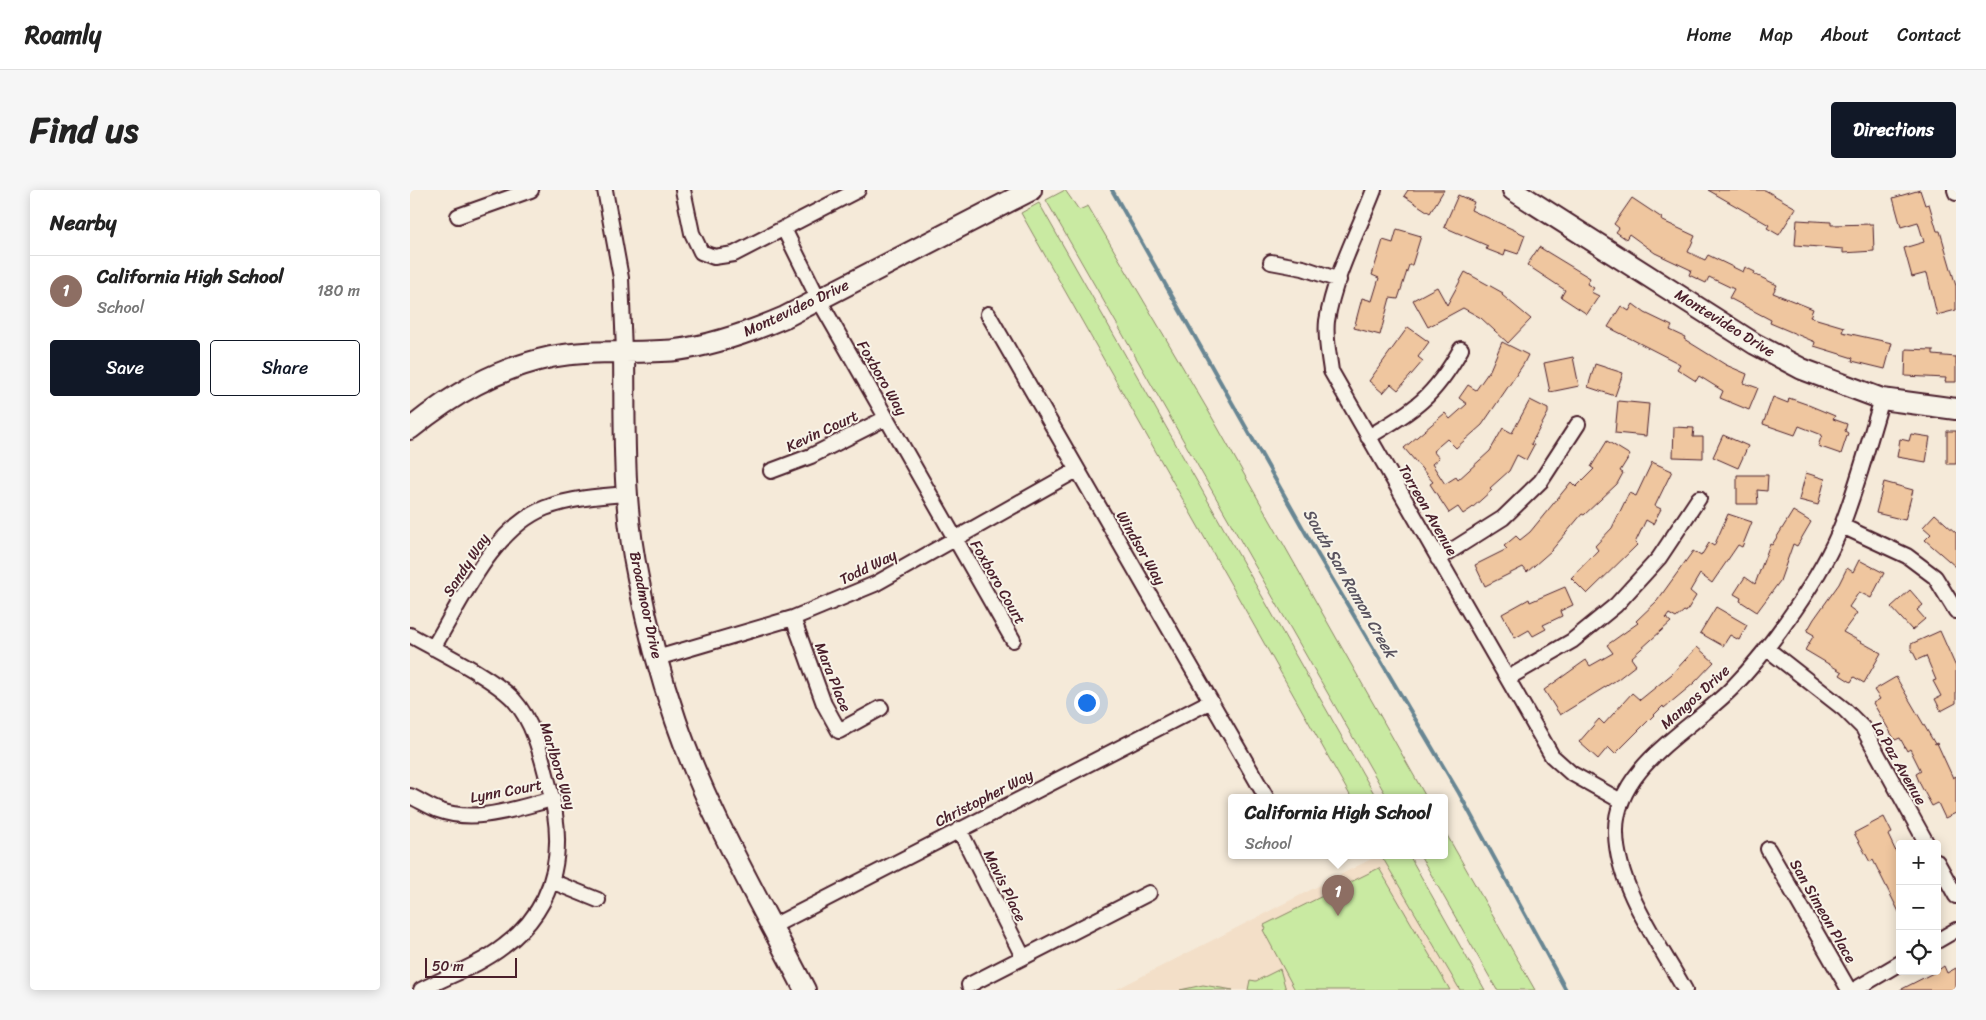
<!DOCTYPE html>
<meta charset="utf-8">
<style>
:root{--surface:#fff;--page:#f6f6f6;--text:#222;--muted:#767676;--line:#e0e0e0;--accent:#111827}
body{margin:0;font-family:Sriracha,sans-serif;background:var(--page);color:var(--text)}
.controls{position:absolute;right:15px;bottom:15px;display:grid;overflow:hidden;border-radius:5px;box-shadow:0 2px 12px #0003}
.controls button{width:45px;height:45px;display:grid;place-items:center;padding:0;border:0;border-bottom:1px solid var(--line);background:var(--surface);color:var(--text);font:25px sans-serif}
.scale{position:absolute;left:15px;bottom:12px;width:92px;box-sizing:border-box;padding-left:5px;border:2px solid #4a1f2b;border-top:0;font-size:14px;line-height:18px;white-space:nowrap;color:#4a1f2b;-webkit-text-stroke:4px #f7f3e8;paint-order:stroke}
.you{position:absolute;left:676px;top:512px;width:18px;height:18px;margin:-12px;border:4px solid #fff;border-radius:50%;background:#1a73e8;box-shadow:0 0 0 8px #1a73e833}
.badge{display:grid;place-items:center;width:32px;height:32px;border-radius:50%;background:var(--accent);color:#fff;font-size:16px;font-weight:700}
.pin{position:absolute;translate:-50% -41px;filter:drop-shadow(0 1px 2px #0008)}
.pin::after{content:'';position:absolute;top:26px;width:18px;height:15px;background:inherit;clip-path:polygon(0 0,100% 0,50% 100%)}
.popup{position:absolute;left:818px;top:604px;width:220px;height:65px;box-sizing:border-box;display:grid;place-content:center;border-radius:5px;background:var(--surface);filter:drop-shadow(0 1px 4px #0005);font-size:16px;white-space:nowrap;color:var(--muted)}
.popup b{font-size:19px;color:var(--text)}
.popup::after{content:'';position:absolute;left:50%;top:100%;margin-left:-10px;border:10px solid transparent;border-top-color:var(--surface)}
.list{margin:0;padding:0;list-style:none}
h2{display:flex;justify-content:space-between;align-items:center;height:65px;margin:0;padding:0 20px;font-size:21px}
h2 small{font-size:16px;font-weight:400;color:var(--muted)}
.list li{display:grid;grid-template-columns:32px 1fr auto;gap:15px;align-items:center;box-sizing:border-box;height:70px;padding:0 20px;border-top:1px solid var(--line)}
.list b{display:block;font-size:19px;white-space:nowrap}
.list p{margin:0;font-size:16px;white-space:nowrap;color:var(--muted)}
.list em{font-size:16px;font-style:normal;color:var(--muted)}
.actions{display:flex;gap:10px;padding:15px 20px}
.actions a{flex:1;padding:11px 0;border:1px solid var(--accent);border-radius:5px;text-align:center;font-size:18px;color:var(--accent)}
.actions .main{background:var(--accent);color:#fff}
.icon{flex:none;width:28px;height:28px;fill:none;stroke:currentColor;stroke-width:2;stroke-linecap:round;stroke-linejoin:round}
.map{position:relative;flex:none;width:1546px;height:800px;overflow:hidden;border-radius:5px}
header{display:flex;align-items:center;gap:30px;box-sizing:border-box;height:70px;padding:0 25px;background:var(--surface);border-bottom:1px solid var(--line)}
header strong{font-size:24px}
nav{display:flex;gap:28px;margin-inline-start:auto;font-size:18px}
.intro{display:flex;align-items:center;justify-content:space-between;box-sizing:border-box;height:120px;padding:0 30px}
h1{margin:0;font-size:35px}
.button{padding:12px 22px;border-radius:5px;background:var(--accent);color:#fff;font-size:18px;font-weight:700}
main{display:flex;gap:30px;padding:0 30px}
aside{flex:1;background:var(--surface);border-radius:5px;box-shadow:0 2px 12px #0003}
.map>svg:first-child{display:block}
</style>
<header>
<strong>Roamly</strong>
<nav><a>Home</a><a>Map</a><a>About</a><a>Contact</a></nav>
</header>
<div class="intro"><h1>Find us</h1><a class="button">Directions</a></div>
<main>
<aside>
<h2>Nearby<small></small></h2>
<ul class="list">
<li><span class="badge" style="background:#8d6e63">1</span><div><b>California High School</b><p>School</p></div><em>180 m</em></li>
</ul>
<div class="actions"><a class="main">Save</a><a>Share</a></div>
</aside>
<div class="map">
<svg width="1546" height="800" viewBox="0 0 1546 800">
<rect width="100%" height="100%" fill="#f5ead9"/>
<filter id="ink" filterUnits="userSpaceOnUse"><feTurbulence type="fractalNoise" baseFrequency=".02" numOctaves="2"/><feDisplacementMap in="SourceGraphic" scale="10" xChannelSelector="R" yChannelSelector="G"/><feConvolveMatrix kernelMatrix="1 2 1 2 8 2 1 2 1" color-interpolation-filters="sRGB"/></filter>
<g filter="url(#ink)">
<!-- built -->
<path fill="#f3dfc8" d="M969,665H971L1050,800H705Z"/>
<!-- green -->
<path fill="#c9eaa2" stroke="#8a8466" d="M655,0L669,20L678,16L799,222L1016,607H977L636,10Z
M629,13L966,607H941L611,23Z
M1034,640L1125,800H1087L1010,665H1034Z
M971,665H999L1075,800H1050Z
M969,678L1040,800H885L853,740L856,739L854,735Z
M870,779L876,800H838L840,790L846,791Z
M793,795L823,800H770Z"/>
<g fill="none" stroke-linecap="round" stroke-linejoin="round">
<!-- stream -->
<path stroke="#688693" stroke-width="4" d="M702,0L908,365L1049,603L1156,800"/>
</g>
<!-- building -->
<path fill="#efc69f" stroke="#4a1f2b" d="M998,0H1034L1020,23L994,6Z
M1298,0H1355L1386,18L1369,45L1357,38L1359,35Z
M1510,0L1515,15L1519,14L1527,41H1530L1546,96V120L1527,125L1517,83L1502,87L1494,58L1514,52L1508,32L1491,37L1483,8Z
M1048,5L1064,12L1061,20L1115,45L1108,64L1096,60L1094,66L1076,59L1078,56L1034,37Z
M1222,8L1252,28L1251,30L1285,46L1278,62L1295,70L1298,65L1333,82L1335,77L1345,82L1344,84L1367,95L1363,103L1403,119L1400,127L1434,137L1432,142L1482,153L1475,179L1442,171L1443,168L1404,156L1405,152L1360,133L1361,130L1319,108L1324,99L1299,87L1296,93L1279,85L1281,80L1245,63L1219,44L1216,49L1206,42L1209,38L1204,34Z
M1387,30L1421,32V35L1463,34L1464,61L1433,63V59L1385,55Z
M987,39L1011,46L1002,75H999L988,109L980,108L970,145L944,138L952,108L962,111L969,88L962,85L973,50L983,53Z
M1129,57L1180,88L1177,94L1184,98L1181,102L1189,106L1177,124L1151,107L1155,100L1117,75Z
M1055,82L1093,103L1092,105L1121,129L1098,153L1071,128L1053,118L1018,137L1003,110L1027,97L1037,115Z
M1223,114L1235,123L1262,136L1260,140L1275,147L1274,149L1316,175L1337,184L1334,193L1348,198L1339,220L1310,208L1313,201L1289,186L1286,191L1267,179L1270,174L1198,137L1211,116L1219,121Z
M998,137L1019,152L1008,167L1013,171L988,200L981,194L973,203L959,191Z
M1092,152L1118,165L1113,175L1072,235L1046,258L1037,249L1023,261L1029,268L1022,274L1035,294L1046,287L1048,290L1080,261L1093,238L1102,243L1120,210L1138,219V223L1121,254L1124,255L1116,270L1107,265L1099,281L1080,298L1082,300L1062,318L1053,324L1048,317L1039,323L1020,294L1023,292L994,258L1035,223L1040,229L1057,214L1049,208L1058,195L1066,200L1080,180Z
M1496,159L1523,160V165L1546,167V192H1535L1536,188L1495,186Z
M1163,167L1169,196L1140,202L1134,173Z
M1185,174L1213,183L1205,206L1178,197Z
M1363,207L1378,213L1379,208L1396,214L1425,226L1423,229L1437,234L1435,241L1438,243L1431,264L1408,256L1412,245L1389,236L1385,245L1353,234Z
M1208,211L1239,214L1236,246L1205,243Z
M1264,237L1284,238L1283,247H1293V268L1263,267Z
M1537,241H1546V274H1537Z
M1501,244L1520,247L1516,272L1487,267L1490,249L1499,251Z
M1313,245L1338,256L1328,278L1303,267Z
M1197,251L1220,265L1210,281L1213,283L1207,294L1174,325L1172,324L1141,361L1117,382L1113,377L1075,396L1065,375L1097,359L1094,356L1106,346L1110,350L1120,342L1161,292L1166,297L1184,279L1181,277Z
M1242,272L1262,281L1245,316L1251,319L1243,334L1236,330L1225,353L1227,355L1177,404L1161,388L1188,360L1185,356L1202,338L1219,303L1226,306Z
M1396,283L1415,289L1408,315L1389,310Z
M1327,285H1358L1357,301L1347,300L1348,314H1327Z
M1474,292L1503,300L1495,330L1466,323Z
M1383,321L1401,332L1387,356L1383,354L1370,391L1347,422L1330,411L1331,408L1324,404L1335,387L1345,394L1360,354L1362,355Z
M1318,324L1342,332L1332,357L1328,355L1302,393L1290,384L1280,401L1286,406L1276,422L1274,421L1266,428L1259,424L1256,428L1261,432L1221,468L1226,475L1208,489L1150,525L1134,500L1176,470L1180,476L1203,463L1197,455L1228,433L1226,431L1247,411L1283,361L1291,366L1299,353L1304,356Z
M1525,324L1546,343V377L1515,350L1521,344L1513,337Z
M1449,370L1474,383L1461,408L1449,402L1439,417L1447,423L1433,442L1471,463L1454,493L1444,487L1441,492L1430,485L1432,482L1395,460L1404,445L1397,441L1404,429L1429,394L1437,378L1443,382Z
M1155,397L1163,415L1150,421L1152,426L1133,435L1136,439L1123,446L1119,440L1105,448L1092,424L1119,409L1120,412Z
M1500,400L1513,415L1507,420L1515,429L1502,440L1481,417Z
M1306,417L1337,435L1329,450L1320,445L1313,456L1290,443Z
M1530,441L1546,477V513L1531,521L1525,509L1531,506L1523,491L1526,490L1516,466L1507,470L1501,458V454Z
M1287,457L1304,472L1284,493L1254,518L1253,516L1205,564L1198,557L1188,569L1169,552L1189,529L1194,534L1222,503L1230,510L1262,484Z
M1486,487L1525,554L1527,553L1543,588L1546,586V623L1535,628L1528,613L1522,616L1511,596L1506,584L1511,581L1500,559L1497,561L1490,548L1485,550L1463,513L1470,509L1464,500Z
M1474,627L1482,643L1478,645L1490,670V724L1463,670L1460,672L1444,643Z
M1534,776L1537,783L1546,778V800H1490L1527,781Z"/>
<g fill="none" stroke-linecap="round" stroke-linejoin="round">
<!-- street casing -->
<g stroke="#4a1f2b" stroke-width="18">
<path id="street" d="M195,0L211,88L214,161
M273,0L282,43L291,62L304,67L324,64L448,0
M964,0C948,42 924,86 917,131C915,148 919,165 921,181L1142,566L1161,583L1211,611
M1545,0L1546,3
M48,26L121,0
M374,39L409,110L603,450
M861,72L893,78L929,90
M578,124L856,607
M958,247C1005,220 1024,207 1051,159
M361,281L401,266L476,228
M1432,336L1497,366L1525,387L1546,421
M1028,369L1093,328L1131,291L1168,234
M383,428L414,514L429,541L471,518
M0,445C28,461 82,487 103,509C123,531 131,564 138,592C156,654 150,714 94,756C70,775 38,786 11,800
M23,458C51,412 82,339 135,318C161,308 190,306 217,304
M1356,458L1434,519L1453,538L1517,654
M247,468L383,428L465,394L667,280
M1098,488L1162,451L1206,415L1249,368L1289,308
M0,606C9,610 18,616 28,620C66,634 106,618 143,609
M549,639L613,767
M1358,659L1439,800
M1527,672L1546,706
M141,691L188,710
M363,736L801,511
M1527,751L1546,740
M559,795L739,703
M1275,800C1249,753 1207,698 1206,643C1204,577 1283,539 1323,497C1360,459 1413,385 1432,335C1448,294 1459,251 1472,209
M1444,800L1490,773"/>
</g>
<!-- secondary casing -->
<g stroke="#4a1f2b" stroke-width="24">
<path id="secondary" d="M1103,0L1345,154L1392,179L1472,209L1546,219
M214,161C215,236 212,314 228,388C237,436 250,485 266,531C298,624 350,712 395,800
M0,239C43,204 86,179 141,167C182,159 225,164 266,160C304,155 340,142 375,127L621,0"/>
</g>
<!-- street -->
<use href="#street" stroke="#f7f3e8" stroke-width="14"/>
<!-- secondary -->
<use href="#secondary" stroke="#f7f3e8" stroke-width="20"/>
</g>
</g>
<g text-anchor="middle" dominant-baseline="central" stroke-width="4" stroke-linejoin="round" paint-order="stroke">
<!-- street labels -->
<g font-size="15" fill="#4a1f2b" stroke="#f7f3e8">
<text transform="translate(386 118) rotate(-25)">Montevideo Drive</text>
<text transform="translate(1315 133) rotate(32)">Montevideo Drive</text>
<text transform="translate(472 188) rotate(60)">Foxboro Way</text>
<text transform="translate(412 241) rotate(-25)">Kevin Court</text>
<text transform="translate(1018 320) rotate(60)">Torreon Avenue</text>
<text transform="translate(731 358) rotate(60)">Windsor Way</text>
<text transform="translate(56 375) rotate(-57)">Sandy Way</text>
<text transform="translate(458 377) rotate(-26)">Todd Way</text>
<text transform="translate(588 392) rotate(60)">Foxboro Court</text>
<text transform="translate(236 415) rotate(78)">Broadmoor Drive</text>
<text transform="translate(423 487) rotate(68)">Mara Place</text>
<text transform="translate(1285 507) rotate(-42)">Mangos Drive</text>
<text transform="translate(1489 573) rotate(60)">La Paz Avenue</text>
<text transform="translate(148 576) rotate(73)">Marlboro Way</text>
<text transform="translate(96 601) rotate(-11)">Lynn Court</text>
<text transform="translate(574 608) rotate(-27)">Christopher Way</text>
<text transform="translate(595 696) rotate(64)">Mavis Place</text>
<text transform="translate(1413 721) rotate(60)">San Simeon Place</text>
</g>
<!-- water labels -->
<g font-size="16" font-style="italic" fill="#59535f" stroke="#f7f3e8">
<text transform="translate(940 393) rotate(60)">South San Ramon Creek</text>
</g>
</g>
</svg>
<div class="controls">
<button>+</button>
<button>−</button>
<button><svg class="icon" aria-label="locate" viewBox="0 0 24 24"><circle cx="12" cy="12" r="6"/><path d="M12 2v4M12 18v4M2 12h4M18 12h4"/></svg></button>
</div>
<div class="scale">50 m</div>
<div class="you"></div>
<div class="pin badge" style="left:928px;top:726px;background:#8d6e63">1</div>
<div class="popup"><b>California High School</b>School</div>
</div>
</main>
